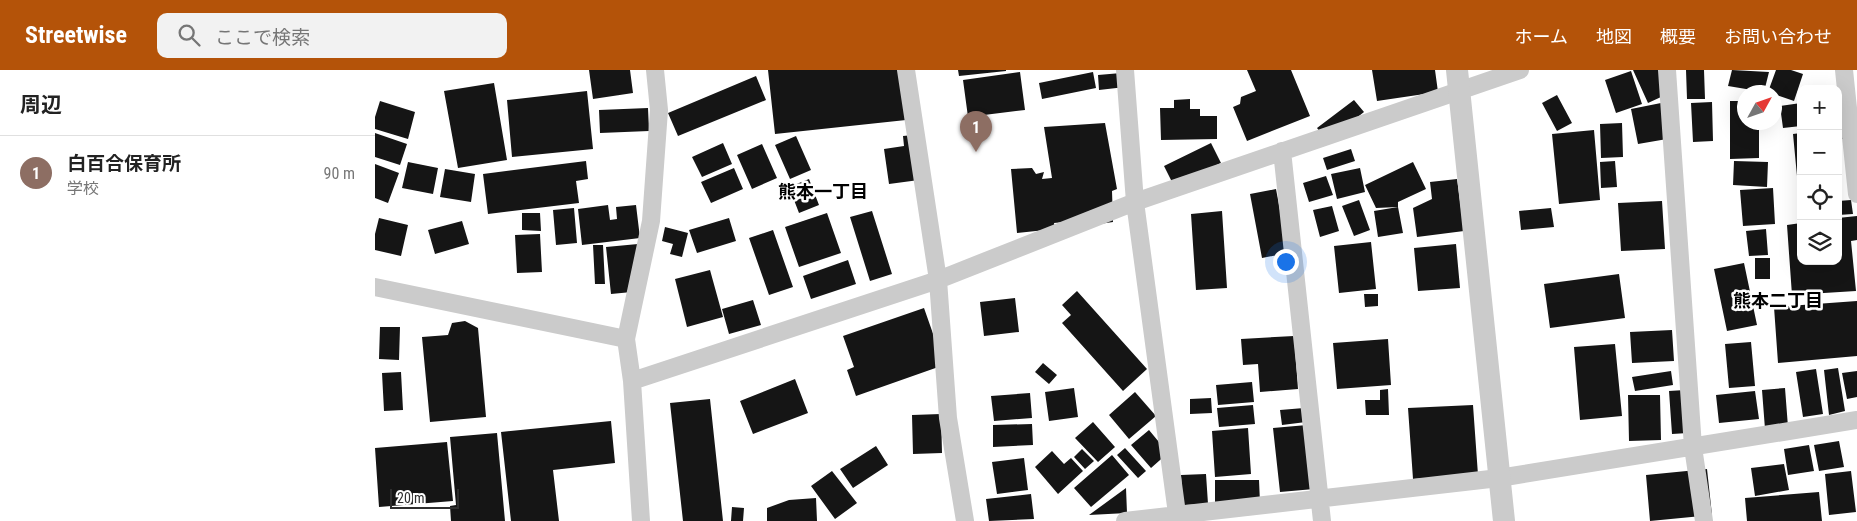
<!DOCTYPE html>
<html lang="ja">
<meta charset="utf-8">
<style>
:root{--surface:#fff;--page:#f2f2f2;--text:#222;--muted:#767676;--line:#e0e0e0;--accent:#b45309}
body{margin:0;font-family:"Roboto Condensed","Noto Sans JP",sans-serif;background:var(--page);color:var(--text)}
.controls{position:absolute;right:15px;top:15px;display:grid;overflow:hidden;border-radius:10px;box-shadow:0 5px 20px #0002}
.controls button{width:45px;height:45px;display:grid;place-items:center;padding:0;border:0;border-bottom:1px solid var(--line);background:var(--surface);color:var(--text);font:25px sans-serif}
.compass{position:absolute;left:1362px;top:15px;width:45px;height:45px;border-radius:50%;background:var(--surface);box-shadow:0 5px 20px #0002;rotate:50deg}
.scale{position:absolute;left:15px;bottom:12px;width:69px;box-sizing:border-box;padding-left:5px;border:2px solid #2e2e2e;border-top:0;font-size:14px;line-height:18px;white-space:nowrap;color:#2e2e2e;-webkit-text-stroke:4px #fff;paint-order:stroke}
.you{position:absolute;left:910px;top:191px;width:18px;height:18px;margin:-12px;border:4px solid #fff;border-radius:50%;background:#1a73e8;box-shadow:0 0 0 8px #1a73e833}
.badge{display:grid;place-items:center;width:32px;height:32px;border-radius:50%;background:var(--accent);color:#fff;font-size:16px;font-weight:700}
.pin{position:absolute;translate:-50% -41px;filter:drop-shadow(0 1px 2px #0008)}
.pin::after{content:'';position:absolute;top:26px;width:18px;height:15px;background:inherit;clip-path:polygon(0 0,100% 0,50% 100%)}
.list{margin:0;padding:0;list-style:none}
h2{display:flex;justify-content:space-between;align-items:center;height:65px;margin:0;padding:0 20px;font-size:21px}
h2 small{font-size:16px;font-weight:400;color:var(--muted)}
.list li{display:grid;grid-template-columns:32px 1fr auto;gap:15px;align-items:center;box-sizing:border-box;height:75px;padding:0 20px;border-top:1px solid var(--line)}
.list b{display:block;font-size:19px;white-space:nowrap}
.list p{margin:0;font-size:16px;white-space:nowrap;color:var(--muted)}
.list em{font-size:16px;font-style:normal;color:var(--muted)}
.icon{flex:none;width:28px;height:28px;fill:none;stroke:currentColor;stroke-width:2;stroke-linecap:round;stroke-linejoin:round}
.map{position:relative;flex:none;width:1482px;height:451px;overflow:hidden}
header{display:flex;align-items:center;gap:30px;box-sizing:border-box;height:70px;padding:0 25px;background:var(--accent);color:#fff}
header strong{font-size:24px}
nav{display:flex;gap:28px;margin-inline-start:auto;font-size:18px}
.search{width:350px;height:45px;background:var(--page);display:flex;align-items:center;gap:12px;box-sizing:border-box;padding:0 18px;border-radius:10px;color:var(--muted);font-size:19px}
main{display:flex}
aside{flex:1;background:var(--surface)}
.map>svg:first-child{display:block}
</style>
<header>
<strong>Streetwise</strong>
<div class="search"><svg class="icon" aria-label="search" viewBox="0 0 24 24"><circle cx="10" cy="10" r="6"/><path d="M15 15l6 6"/></svg>ここで検索</div>
<nav><a>ホーム</a><a>地図</a><a>概要</a><a>お問い合わせ</a></nav>
</header>
<main>
<aside>
<h2>周辺<small></small></h2>
<ul class="list">
<li><span class="badge" style="background:#8d6e63">1</span><div><b>白百合保育所</b><p>学校</p></div><em>90 m</em></li>
</ul>
</aside>
<div class="map">
<svg width="1482" height="451" viewBox="0 0 1482 451">
<rect width="100%" height="100%" fill="#fff"/>
<!-- building -->
<path fill="#151515" d="M214,0H255L258,23L218,29Z
M393,0H525L531,50L400,64Z
M583,0H631V1L584,6Z
M872,0H916L935,46L872,71L858,37L865,34L866,27L881,21Z
M997,0H1060L1063,22L1002,31Z
M1258,0H1290L1299,21L1273,33Z
M1311,0H1329L1330,29H1312Z
M1357,0L1394,2L1389,22L1353,16Z
M1401,0H1416L1428,4L1419,31L1393,22Z
M1256,1L1267,34L1241,43L1230,10Z
M645,2L650,40L593,47L588,10Z
M718,2L721,18L667,29L664,13Z
M758,2L759,16L724,20L723,5Z
M381,6L391,30L303,66L293,43Z
M119,13L132,90L83,98L69,21Z
M1453,17H1468L1469,53H1463V19Z
M212,21L218,79L137,87L132,30Z
M1182,25L1197,53L1182,61L1167,33Z
M815,29V39H825V46H842V69L786,70L785,38H799V30Z
M979,30L989,42L952,71L942,58Z
M5,31L40,42L33,69L0,59V47Z
M1355,31H1370V52H1384V88L1355,89Z
M1337,32L1338,71L1318,72L1316,33Z
M1286,33L1292,69L1263,74L1256,39Z
M1426,33V56L1408,58L1405,36Z
M273,38L274,61L225,63L224,40Z
M730,53L742,119L737,121L738,152L690,159L689,152L679,153L680,159L642,163L636,99L657,98L661,104L669,102L667,109L677,108L669,57Z
M1247,53L1248,87L1226,88L1225,54Z
M1468,59L1469,69H1463V60Z
M1219,60L1225,130L1184,134L1177,64Z
M0,63L32,74L25,95L0,87Z
M1426,63V127H1424L1418,64Z
M538,65L544,110L514,114L509,79L529,76L528,66Z
M421,66L436,100L415,109L400,75Z
M348,73L357,94L327,107L317,87Z
M836,73L846,93L799,116L789,96Z
M387,74L402,108L377,119L362,85Z
M976,79L980,91L952,100L948,88Z
M211,91L213,109L201,111L204,133L113,144L108,104Z
M1240,91L1242,117L1226,118L1225,92Z
M1359,91L1393,92L1392,117L1358,115Z
M33,92L63,98L58,124L27,118Z
M1038,92L1051,119L1023,132V137L1001,138L990,115Z
M0,94L24,103L13,133L0,128Z
M359,98L368,119L336,133L326,112Z
M985,98L990,122L962,129L956,104Z
M70,99L100,104L96,132L65,127Z
M951,106L958,125L934,132L928,113Z
M434,109L444,135L424,143L414,117Z
M1082,109L1089,161L1042,167L1038,138L1057,129L1055,112Z
M1398,118L1400,154L1368,156L1365,120Z
M901,119L913,183L887,188L875,124Z
M984,130L995,160L979,166L967,136Z
M1476,130L1478,144L1463,145V131Z
M1287,131L1290,179L1246,181L1243,133Z
M233,135L235,150L242,149L241,137L261,135L265,168L207,175L203,139Z
M957,136L964,161L945,167L938,140Z
M1023,137L1028,163L1003,167L999,141Z
M199,138L202,173L181,175L178,140Z
M1176,138L1179,157L1146,160L1144,141Z
M497,141L517,204L495,211L475,147Z
M847,141L852,218L821,220L816,144Z
M147,143H165L166,161L147,160Z
M452,143L466,183L424,197L410,157Z
M1482,146V170L1476,171L1481,221L1417,225L1412,155L1426,153V191H1463V148Z
M4,148L33,155L26,186L0,180V164Z
M354,148L361,171L322,183L314,160Z
M87,151L94,174L60,184L53,160Z
M290,157L313,163L307,187L295,184L298,174L287,171Z
M1391,159L1393,185L1374,186L1371,161Z
M398,160L418,217L394,225L374,168Z
M165,164L167,202L142,203L140,165Z
M996,172L1001,219L964,223L959,176Z
M263,174L267,221L236,224L231,177Z
M1081,174L1085,218L1043,221L1039,178Z
M218,175H228L230,214H220Z
M1380,188H1395V209H1380Z
M473,190L481,214L436,229L428,206Z
M1369,193L1382,255L1352,261L1339,199Z
M335,200L348,247L312,257L300,209Z
M1244,204L1250,248L1175,258L1169,214Z
M702,221L772,299L748,321L687,253L696,245L687,235Z
M989,224H1003V236L990,237Z
M640,228L644,262L609,266L605,232Z
M378,230L386,255L354,264L347,239Z
M1482,231V286L1403,293L1399,237Z
M549,238L569,295L481,326L472,300L479,297L468,266Z
M90,251L103,258L111,347L55,352L47,267L73,265L77,253Z
M5,257H25L24,290L4,289Z
M1297,260L1299,291L1257,293L1255,262Z
M919,266L923,319L885,322L883,294L868,295L866,269Z
M1013,269L1016,315L962,319L958,273Z
M1376,272L1380,316L1354,318L1350,274Z
M1240,274L1247,346L1205,350L1199,277Z
M668,293L682,305L674,314L660,302Z
M1463,298L1470,341L1454,345L1449,300Z
M1441,299L1448,344L1428,347L1421,302Z
M1296,301L1298,315L1260,321L1257,307Z
M1482,301V327L1472,329L1467,303Z
M26,302L28,340L9,341L7,303Z
M420,309L433,343L378,364L365,331Z
M877,312L879,332L843,335L841,315Z
M699,318L703,347L674,351L670,322Z
M1410,318L1413,357L1390,359L1387,320Z
M1013,319L1014,345H991L990,330H1005V320Z
M1310,320L1313,363L1297,364L1294,321Z
M1380,321L1384,349L1344,353L1341,325Z
M760,322L781,346L754,369L734,345Z
M655,323L657,348L619,351L616,326Z
M1253,325H1285L1286,370L1254,371Z
M836,328L837,343L815,344V329Z
M335,329L348,451H308L295,333Z
M878,335L880,354L844,357L842,338Z
M1098,335L1103,405L1038,409L1033,338Z
M929,338L931,352L907,355L905,340Z
M566,344L567,383L538,384L537,345Z
M236,351L240,393L178,400L184,451H136L126,362Z
M718,352L740,377L723,392L700,368Z
M657,354L658,375L618,377V355Z
M932,355L939,419L905,422L898,358Z
M873,358L876,404L840,407L837,361Z
M774,360L793,383L776,398L756,375Z
M122,363L130,451H76L75,436L81,435L75,367Z
M1464,371L1469,397L1444,401L1439,375Z
M72,372L78,431L4,437L0,378Z
M1434,375L1439,401L1413,405L1409,379Z
M501,376L513,395L478,418L465,399Z
M750,378L771,401L763,408L742,385Z
M707,379L719,391L710,399L699,387Z
M677,381L689,394L696,388L708,401L683,424L660,397Z
M737,385L754,405L716,437L699,418Z
M649,388L653,420L622,424L617,392Z
M1409,394L1414,420L1380,426L1376,398Z
M1332,399L1337,445L1275,451L1271,405Z
M457,401L482,433L460,449L436,416Z
M1476,401L1481,442L1454,445L1450,404Z
M831,404L833,434L808,435L806,405Z
M840,410H884L885,433H840Z
M751,418L752,443L714,445Z
M1444,422L1447,451H1372L1370,428Z
M656,424L659,449L614,451L611,429Z
M441,428L442,451H392V438L414,430Z
M357,437L369,438L368,451H356Z"/>
<g fill="none" stroke-linecap="round" stroke-linejoin="round">
<!-- minor -->
<path stroke="#cbcbcb" stroke-width="18" d="M531,0L563,210L573,348L590,451
M750,0L760,132L803,451
M1292,0L1318,377L1329,451
M1469,0L1482,124
M907,81L947,451
M0,217L251,269
M257,311L563,210L760,132L1145,0
M266,451L257,311L251,269L276,151L284,40L280,0
M750,451L1124,408L1482,350"/>
<!-- tertiary -->
<path stroke="#cbcbcb" stroke-width="22" d="M1082,0L1129,451"/>
</g>
<g text-anchor="middle" dominant-baseline="central" stroke-width="5" stroke-linejoin="round" paint-order="stroke">
<!-- neighbourhood labels -->
<g font-size="18" font-weight="bold" fill="#000" stroke="#fff">
<text x="448" y="121">熊本一丁目</text>
<text x="1403" y="230">熊本二丁目</text>
</g>
</g>
</svg>
<div class="controls">
<button>+</button>
<button>−</button>
<button><svg class="icon" aria-label="locate" viewBox="0 0 24 24"><circle cx="12" cy="12" r="6"/><path d="M12 2v4M12 18v4M2 12h4M18 12h4"/></svg></button>
<button><svg class="icon" aria-label="layers" viewBox="0 0 24 24"><path d="M12 4l9 5-9 5-9-5zM3 14l9 5 9-5"/></svg></button>
</div>
<svg class="compass" viewBox="-18 -18 36 36"><path d="M0-13l5 13h-10z" fill="#e53935"/><path d="M0 13l5-13h-10z" fill="#767676"/></svg>
<div class="scale">20 m</div>
<div class="you"></div>
<div class="pin badge" style="left:601px;top:82px;background:#8d6e63">1</div>
</div>
</main>
